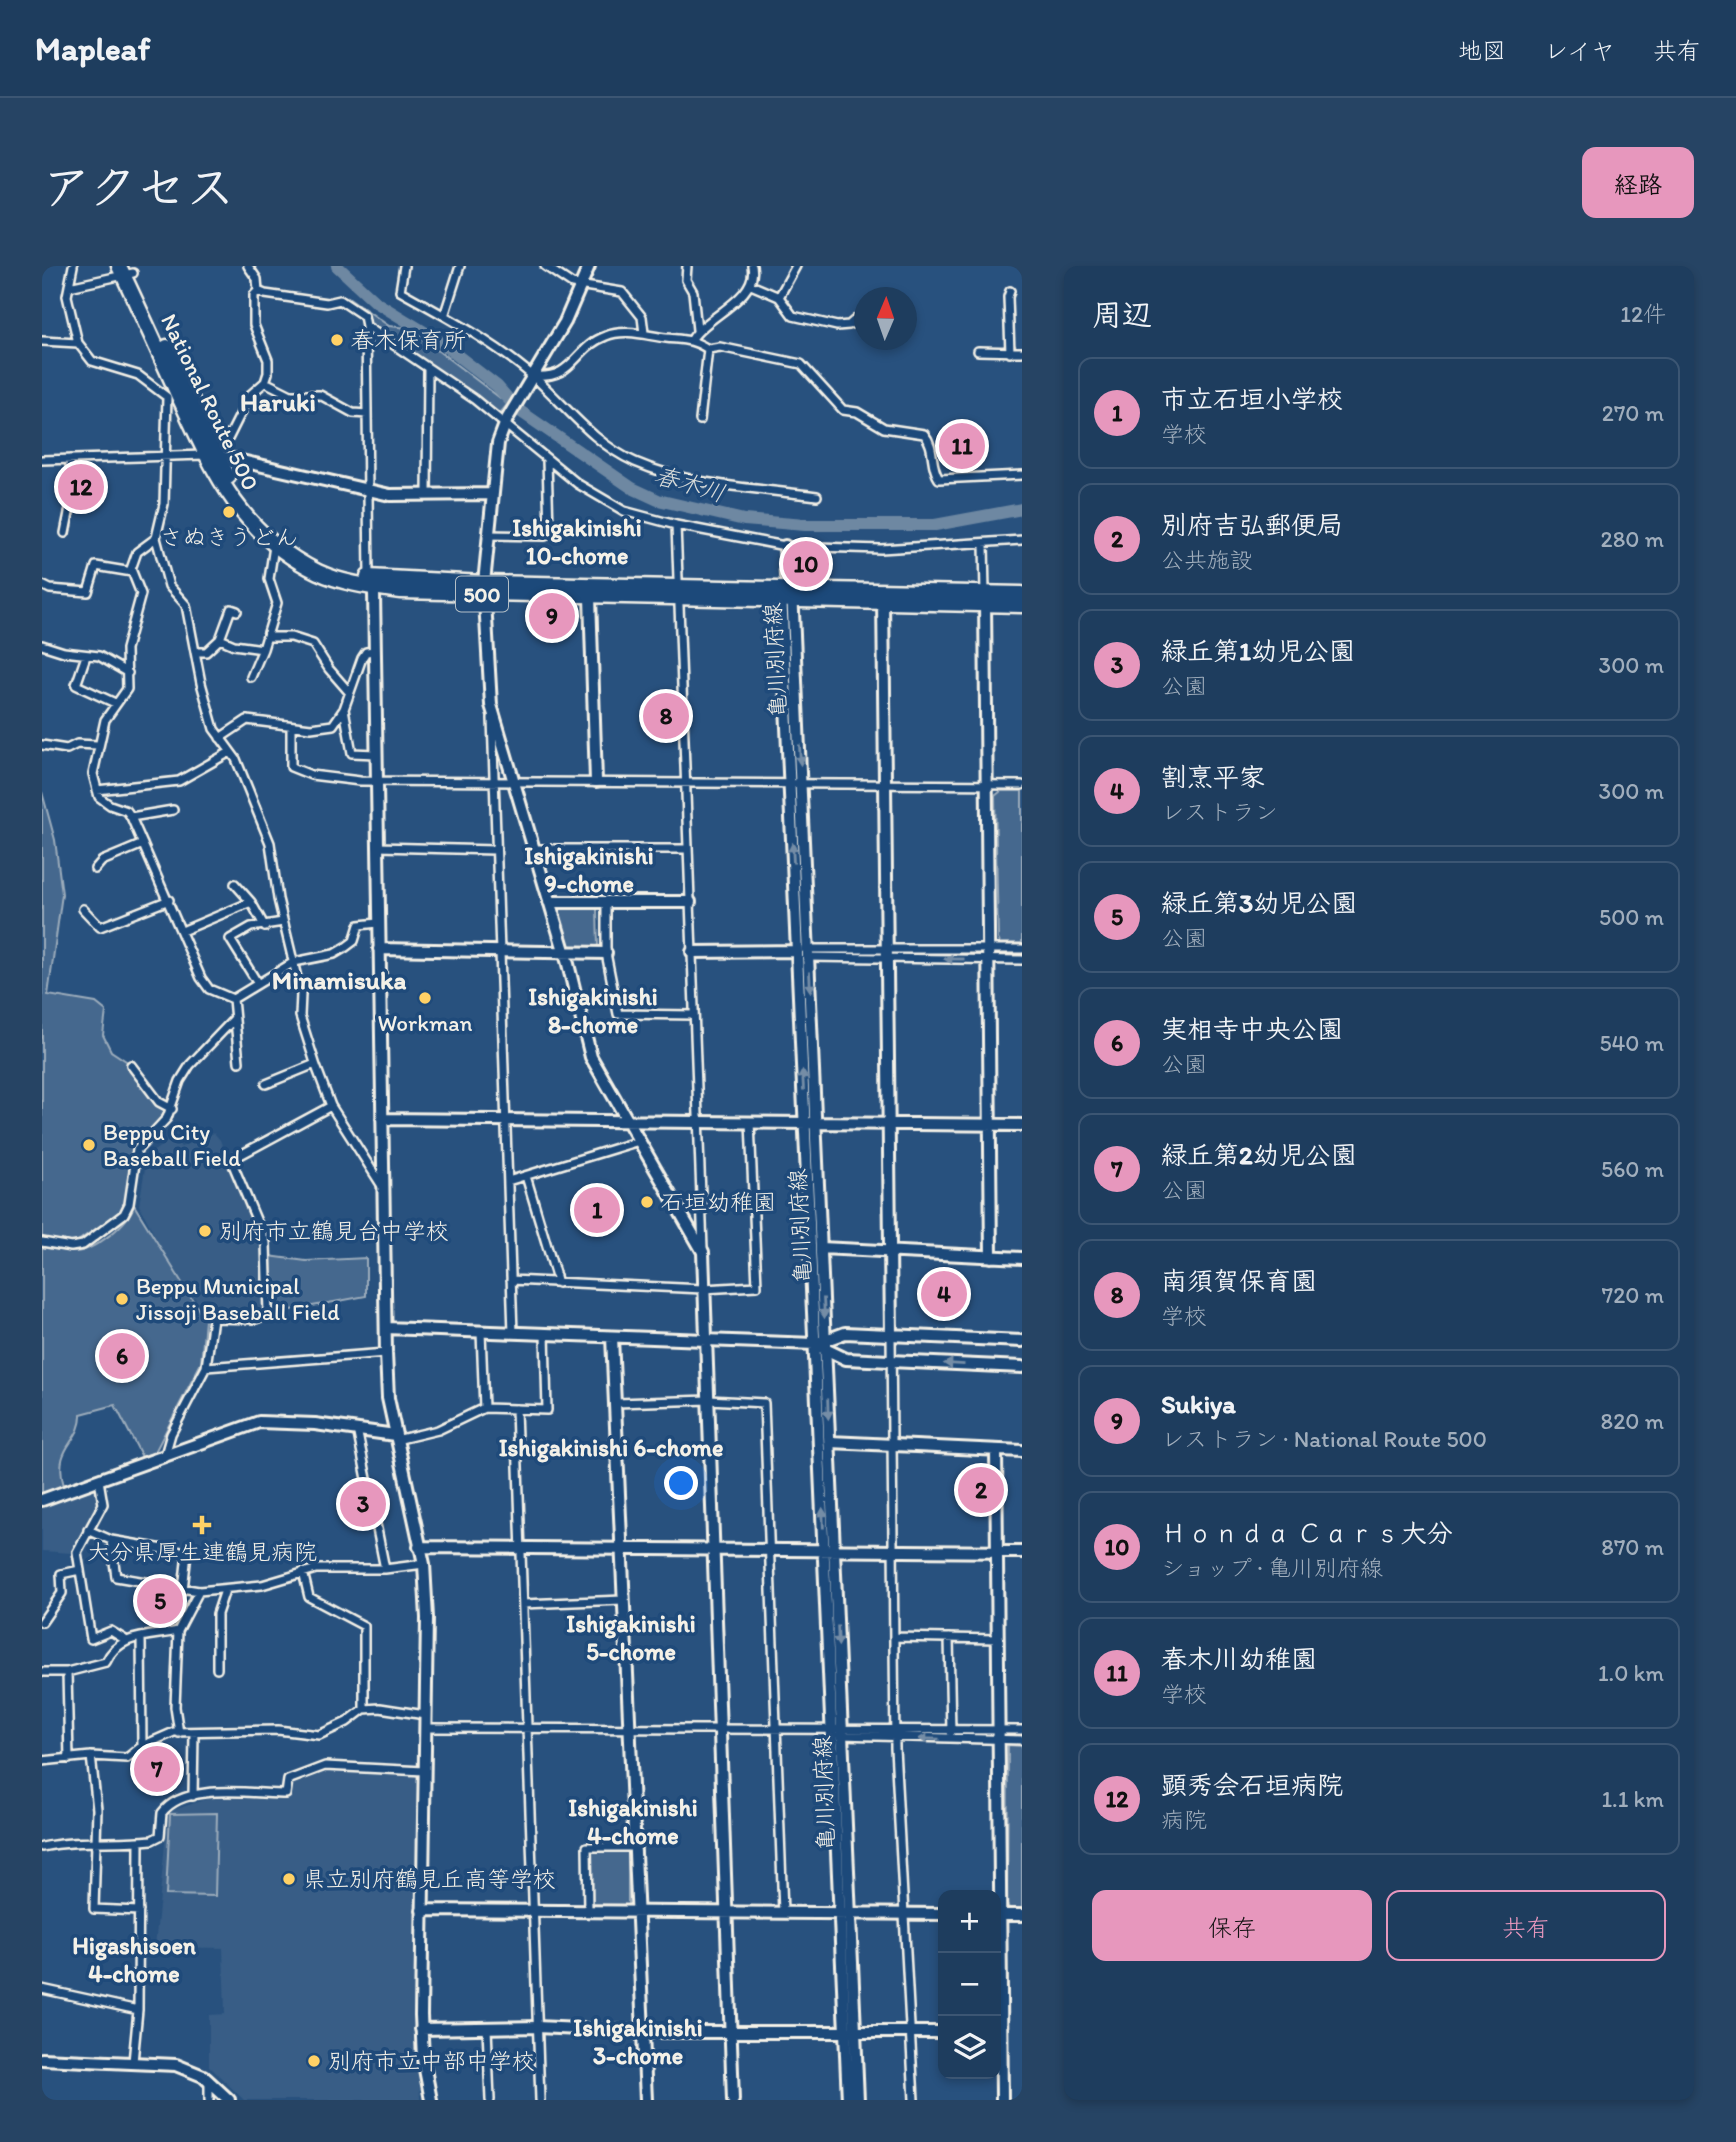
<!DOCTYPE html>
<html lang="ja">
<meta charset="utf-8">
<style>
:root{--surface:#1e3d5e;--page:#264464;--text:#f1f3f6;--muted:#a1aebc;--line:#3c5673;--accent:#e797bd}
body{margin:0;font-family:Itim,"Klee One",sans-serif;background:var(--page);color:var(--text)}
.controls{position:absolute;right:21px;bottom:21px;display:grid;overflow:hidden;border-radius:14px;box-shadow:0 4px 10px #0003}
.controls button{width:63px;height:63px;display:grid;place-items:center;padding:0;border:0;border-bottom:2px solid var(--line);background:var(--surface);color:var(--text);font:35px sans-serif}
.compass{position:absolute;left:812px;top:21px;width:63px;height:63px;border-radius:50%;background:var(--surface);box-shadow:0 4px 10px #0003;rotate:2deg}
.you{position:absolute;left:640px;top:1218px;width:24px;height:24px;margin:-18px;border:5px solid #fff;border-radius:50%;background:#1a73e8;box-shadow:0 0 0 10px #1a73e833}
.badge{display:grid;place-items:center;width:46px;height:46px;border-radius:50%;background:var(--accent);color:#111;font-size:23px;font-weight:700}
.pin{position:absolute;translate:-50% -50%;border:4px solid #fff;box-shadow:0 2px 7px #0006}
.list{margin:0;padding:0;list-style:none}
h2{display:flex;justify-content:space-between;align-items:center;height:91px;margin:0;padding:0 28px;font-size:30px}
h2 small{font-size:23px;font-weight:400;color:var(--muted)}
.list li{display:grid;grid-template-columns:46px 1fr auto;gap:21px;align-items:center;box-sizing:border-box;height:112px;margin:0 14px 14px;padding:0 14px;border:2px solid var(--line);border-radius:14px}
.list b{display:block;font-size:26px;white-space:nowrap}
.list p{margin:0;font-size:23px;white-space:nowrap;color:var(--muted)}
.list em{font-size:23px;font-style:normal;color:var(--muted)}
.actions{display:flex;gap:14px;padding:21px 28px}
.actions a{flex:1;padding:16px 0;border:2px solid var(--accent);border-radius:14px;text-align:center;font-size:24px;color:var(--accent)}
.actions .main{background:var(--accent);color:#111}
.icon{flex:none;width:38px;height:38px;fill:none;stroke:currentColor;stroke-width:2;stroke-linecap:round;stroke-linejoin:round}
.map{position:relative;flex:none;width:980px;height:1834px;overflow:hidden;border-radius:14px}
header{display:flex;align-items:center;gap:42px;box-sizing:border-box;height:98px;padding:0 35px;background:var(--surface);border-bottom:2px solid var(--line)}
header strong{font-size:33px}
nav{display:flex;gap:38px;margin-inline-start:auto;font-size:24px}
.intro{display:flex;align-items:center;justify-content:space-between;box-sizing:border-box;height:168px;padding:0 42px}
h1{margin:0;font-size:49px}
.button{padding:18px 32px;border-radius:14px;background:var(--accent);color:#111;font-size:24px;font-weight:700}
main{display:flex;gap:42px;padding:0 42px}
aside{flex:1;background:var(--surface);border-radius:14px;box-shadow:0 4px 10px #0003}
.map>svg:first-child{display:block}
</style>
<header>
<strong>Mapleaf</strong>
<nav><a>地図</a><a>レイヤ</a><a>共有</a></nav>
</header>
<div class="intro"><h1>アクセス</h1><a class="button">経路</a></div>
<main>
<div class="map">
<svg width="980" height="1834" viewBox="0 0 980 1834">
<rect width="100%" height="100%" fill="#28517e"/>
<filter id="ink" filterUnits="userSpaceOnUse"><feTurbulence type="fractalNoise" baseFrequency=".0143" numOctaves="2"/><feDisplacementMap in="SourceGraphic" scale="14" xChannelSelector="R" yChannelSelector="G"/><feConvolveMatrix kernelMatrix="1 2 1 2 8 2 1 2 1" color-interpolation-filters="sRGB"/></filter>
<g filter="url(#ink)">
<!-- built -->
<path fill="#375d86" d="M172,867L178,874L221,985L224,1048L165,1049L127,997L97,939L105,890L131,871L139,881Z
M53,1220L59,1235L29,1287L0,1285V1240Z
M286,1503L355,1505L374,1509L378,1834H202L167,1800V1749L183,1748L181,1682L113,1681L126,1546L170,1531L246,1529L248,1516Z"/>
<!-- green -->
<path fill="#45688e" stroke="#9cacbb" stroke-width="2" d="M306,31L347,60L366,62L466,138L452,154L419,126L320,60L321,50L302,38Z
M959,525H980V677H958L956,673L953,530Z
M0,526L13,574L20,628L6,729L54,737L64,745L61,769L69,785L84,795L100,819L126,843L90,885L84,933L78,946L33,977L0,972Z
M513,640L555,642L556,682L524,681Z
M92,939L163,1054L159,1097L113,1186L100,1191L73,1139L39,1148C40,1177 10,1179 22,1220L0,1228V980C11,981 22,986 33,986C53,984 87,958 92,939Z
M227,990L264,995L324,992V1030L233,1047Z
M966,1479L980,1480V1643H968L965,1639Z
M175,1547L173,1630L124,1629L128,1548Z
M586,1584V1641H548L547,1585Z"/>
<g fill="none" stroke-linecap="round" stroke-linejoin="round">
<!-- river -->
<path stroke="#6e88a2" stroke-width="12" d="M295,0L335,37L394,73L455,120L475,143L590,222L616,234L702,254L763,259H893L980,243"/>
<!-- street casing -->
<g stroke="#f4f1e8" stroke-width="12">
<path id="street" d="M31,0L25,30L36,77
M206,0L215,13L216,25L223,28L285,37L298,34L322,50L324,60L432,133L536,218L582,245L634,259L743,280L839,283L980,274
M362,0L358,25C404,51 451,75 492,111C524,140 552,178 593,196C648,220 715,222 775,230
M503,0L530,18L580,26L600,51L602,67
M645,0L644,14L651,26L655,64
M709,19L737,31L754,0
M27,21L91,7
M737,31L751,50L795,60L807,59L822,46
M403,47L418,0
M324,60L327,311
M650,73C664,50 717,32 710,0
M0,75L36,77L50,95L96,109L125,131L122,238L114,272L95,286L89,303L99,328L84,383L85,423L63,454L51,508L57,531L68,539L85,545L89,551L159,712L167,723L191,733
M936,85L980,86
M968,87L966,31L968,25
M491,110C533,114 531,82 564,70C583,62 606,70 624,72C642,74 650,73 666,83L678,81L759,98L801,144L815,146L842,162L882,168C894,182 887,198 897,213L980,209
M223,116L249,129H278L311,147L325,148
M658,154L666,83
M175,187L184,177L208,129L223,116L226,107V94L212,59V29L216,25
M0,194L163,189
M385,229L386,102
M634,259L661,983
M23,267L29,237L28,193
M445,269L503,270L507,263L505,194
M114,272L127,320L144,339L159,417L172,463L194,493L228,577L236,633L259,728L258,750L274,800L289,840L340,920
M942,278L943,327
M0,319L8,323L46,326L54,300L90,306
M226,371H249L271,378L287,403L307,426
M178,373L189,343L195,345
M0,379L22,386L57,390L86,407
M154,386H164L178,373L192,379L221,383L235,337L227,313L232,280
M44,390L34,419L73,437
M209,411L221,383
M302,443L310,487L334,488
M450,452L471,1067
M249,460V501L269,509L318,515L980,519
M178,472L205,454L269,462L291,459L302,443L320,392L324,386L333,385
M0,479L25,483L35,478L55,479
M55,524L137,515L188,486
M89,551L131,544
M336,581L453,584
M492,583H646
M53,603L60,595L101,578
M193,618L209,636
M564,637V687L576,748L652,749
M41,643L58,661L127,634
M140,665L209,636L223,661
M763,683H980
M765,691L980,694
M216,718L188,673L209,661L241,656
M197,796L191,733L252,696L292,688L304,681L312,675L317,659L336,657
M89,799L117,836L130,843
M224,818L273,798
M484,910L516,1017
M466,915L597,875
M0,976L29,981L41,979L82,948L87,938L95,884L125,852L138,815L148,799L192,753
M469,1014L661,1023L715,1020L708,856
M439,1066L442,1142L505,1144L503,1068
M849,1070L853,1482L872,1834
M164,1101L344,1087
M574,1137L667,1134L722,1137L741,1646
M474,1143L498,1834
M315,1163L343,1303
M354,1174L396,1164L442,1142
M123,1189L129,1168L164,1101L171,1052L214,1053L226,1048L224,977L189,894L289,840
M57,1214L61,1238L35,1286L49,1373L69,1365L82,1373
M46,1264L69,1274L145,1287L141,1324
M69,1274L74,1311L157,1325L220,1319L274,1303H343L382,1298
M261,1306L267,1331L322,1360V1443
M481,1338L581,1334
M0,1356L20,1327L19,1308L38,1304
M136,1365L133,1441L137,1467
M99,1371L100,1480
M853,1371L954,1373
M907,1372L909,1466
M175,1403V1348L183,1324
M0,1406H25L64,1396C77,1367 108,1371 136,1365L157,1325
M25,1406L27,1493
M383,1462L980,1464
M797,1469L980,1474
M49,1490L55,1543L52,1643L97,1645
M0,1495L49,1490L85,1492L100,1480L132,1466L236,1464L277,1469L305,1456L322,1443L338,1442L383,1449
M151,1530L152,1466
M0,1581C37,1573 73,1578 110,1574L118,1570L120,1547C142,1516 210,1528 244,1528L246,1514L283,1500L382,1505
M546,1645L545,1581H593
M0,1723L96,1744
M445,1762L448,1834
M91,1796L96,1744L97,1575
M167,1834V1814"/>
</g>
<!-- secondary casing -->
<g stroke="#f4f1e8" stroke-width="16">
<path id="secondary" d="M547,0L523,56L465,153L456,177L442,317L449,439L526,698L549,791L661,986L691,1834
M169,188L348,229L449,228
M743,280L744,310L750,323L816,1834
M329,317L332,327L344,1087L346,1132L382,1298L385,1352L379,1749L381,1793L389,1834
M739,326L806,1834
M548,331L554,515
M841,332L849,1070
M943,334L949,991
M507,636H648
M337,683L564,687
M650,686L755,685
M340,853L980,859
M779,982L980,992
M344,1062L773,1078L803,1067L980,1075
M570,1071L604,1834
M779,1081L804,1093L980,1101
M788,1176L980,1185
M954,1184L960,1834
M0,1234L217,1156L273,1158L353,1169
M377,1281L980,1286
M380,1644L901,1648
M954,1649H980
M379,1763L495,1761L602,1766H901
M0,1793L134,1799L161,1810L187,1834"/>
</g>
<!-- highway casing -->
<g stroke="#f4f1e8" stroke-width="19">
<path id="highway" d="M77,0C97,42 116,84 135,126C170,202 196,267 276,306C302,318 331,321 359,325L980,339
M125,81L186,211
M326,311L442,317L980,328"/>
</g>
<!-- street -->
<use href="#street" stroke="#1f4a7a" stroke-width="7"/>
<!-- secondary -->
<use href="#secondary" stroke="#1f4a7a" stroke-width="10"/>
<!-- highway -->
<use href="#highway" stroke="#1f4a7a" stroke-width="14"/>
</g>
<!-- one-way arrows -->
<defs><path id="oneway-solid" d="M-6-.8H1V-3.2L6.5 0L1 3.2V.8H-6Z" transform="scale(1.75)"/></defs>
<g fill="#748da6">
<use href="#oneway-solid" transform="translate(758 489) rotate(87)"/>
<use href="#oneway-solid" transform="translate(751 587) rotate(-93)"/>
<use href="#oneway-solid" transform="translate(912 693) rotate(-180)"/>
<use href="#oneway-solid" transform="translate(768 716) rotate(87)"/>
<use href="#oneway-solid" transform="translate(761 814) rotate(-93)"/>
<use href="#oneway-solid" transform="translate(782 1042) rotate(87)"/>
<use href="#oneway-solid" transform="translate(912 1098) rotate(-177)"/>
<use href="#oneway-solid" transform="translate(786 1143) rotate(88)"/>
<use href="#oneway-solid" transform="translate(781 1252) rotate(-92)"/>
<use href="#oneway-solid" transform="translate(796 1370) rotate(88)"/>
<use href="#oneway-solid" transform="translate(887 1473) rotate(-179)"/>
</g>
</g>
<!-- markers -->
<g fill="#ffd166" stroke="#1f4a7a" stroke-width="2.5">
<circle cx="295" cy="74" r="7"/>
<circle cx="187" cy="246" r="7"/>
<circle cx="383" cy="732" r="7"/>
<circle cx="47" cy="879" r="7"/>
<circle cx="605" cy="936" r="7"/>
<circle cx="163" cy="965" r="7"/>
<circle cx="80" cy="1033" r="7"/>
<path d="M156.5 1248.5h7v7h7v7h-7v7h-7v-7h-7v-7h7z"/>
<circle cx="247" cy="1613" r="7"/>
<circle cx="272" cy="1795" r="7"/>
</g>
<g text-anchor="middle" dominant-baseline="central" stroke-width="7" stroke-linejoin="round" paint-order="stroke">
<!-- shield labels -->
<rect fill="#1f4a7a" stroke="#b4bfc7" stroke-width="2" x="414" y="310.5" width="52" height="35" rx="5"/>
<g font-size="21" font-weight="bold" fill="#f4f1e8">
<text x="440" y="328">500</text>
</g>
<!-- poi labels -->
<g font-size="23" fill="#f4f1e8" stroke="#1f4a7a" text-anchor="start">
<text x="309" y="74">春木保育所</text>
<text x="187" y="271" text-anchor="middle">さぬきうどん</text>
<text x="383" y="757" text-anchor="middle">Workman</text>
<text x="61" y="866">Beppu City<tspan x="61" dy="26">Baseball Field</tspan></text>
<text x="619" y="936">石垣幼稚園</text>
<text x="177" y="965">別府市立鶴見台中学校</text>
<text x="94" y="1020">Beppu Municipal<tspan x="94" dy="26">Jissoji Baseball Field</tspan></text>
<text x="160" y="1286" text-anchor="middle">大分県厚生連鶴見病院</text>
<text x="261" y="1613">県立別府鶴見丘高等学校</text>
<text x="286" y="1795">別府市立中部中学校</text>
</g>
<!-- street labels -->
<g font-size="23" fill="#f4f1e8" stroke="#1f4a7a">
<text transform="translate(168 136) rotate(64)">National Route 500</text>
<text transform="translate(733 394) rotate(-93)">亀川別府線</text>
<text transform="translate(758 960) rotate(-93)">亀川別府線</text>
<text transform="translate(782 1527) rotate(-92)">亀川別府線</text>
</g>
<!-- water labels -->
<g font-size="24" font-style="italic" fill="#d9dcda" stroke="#1f4a7a">
<text transform="translate(648 218) rotate(16)">春木川</text>
</g>
<!-- neighbourhood labels -->
<g font-size="24" font-weight="bold" fill="#f4f1e8" stroke="#1f4a7a">
<text x="535" y="261">Ishigakinishi<tspan x="535" dy="28">10-chome</tspan></text>
<text x="547" y="589">Ishigakinishi<tspan x="547" dy="28">9-chome</tspan></text>
<text x="551" y="730">Ishigakinishi<tspan x="551" dy="28">8-chome</tspan></text>
<text x="569" y="1181">Ishigakinishi 6-chome</text>
<text x="589" y="1357">Ishigakinishi<tspan x="589" dy="28">5-chome</tspan></text>
<text x="591" y="1541">Ishigakinishi<tspan x="591" dy="28">4-chome</tspan></text>
<text x="92" y="1679">Higashisoen<tspan x="92" dy="28">4-chome</tspan></text>
<text x="596" y="1761">Ishigakinishi<tspan x="596" dy="28">3-chome</tspan></text>
</g>
<!-- quarter labels -->
<g font-size="26" font-weight="bold" fill="#f4f1e8" stroke="#1f4a7a">
<text x="236" y="136">Haruki</text>
<text x="297" y="714">Minamisuka</text>
</g>
</g>
</svg>
<div class="controls">
<button>+</button>
<button>−</button>
<button><svg class="icon" aria-label="layers" viewBox="0 0 24 24"><path d="M12 4l9 5-9 5-9-5zM3 14l9 5 9-5"/></svg></button>
</div>
<svg class="compass" viewBox="-18 -18 36 36"><path d="M0-13l5 13h-10z" fill="#e53935"/><path d="M0 13l5-13h-10z" fill="#a1aebc"/></svg>
<div class="you"></div>
<div class="pin badge" style="left:555px;top:944px">1</div>
<div class="pin badge" style="left:939px;top:1224px">2</div>
<div class="pin badge" style="left:321px;top:1238px">3</div>
<div class="pin badge" style="left:902px;top:1028px">4</div>
<div class="pin badge" style="left:118px;top:1335px">5</div>
<div class="pin badge" style="left:80px;top:1090px">6</div>
<div class="pin badge" style="left:115px;top:1503px">7</div>
<div class="pin badge" style="left:624px;top:450px">8</div>
<div class="pin badge" style="left:510px;top:350px">9</div>
<div class="pin badge" style="left:764px;top:298px">10</div>
<div class="pin badge" style="left:920px;top:180px">11</div>
<div class="pin badge" style="left:39px;top:221px">12</div>
</div>
<aside>
<h2>周辺<small>12件</small></h2>
<ul class="list">
<li><span class="badge">1</span><div><b>市立石垣小学校</b><p>学校</p></div><em>270 m</em></li>
<li><span class="badge">2</span><div><b>別府吉弘郵便局</b><p>公共施設</p></div><em>280 m</em></li>
<li><span class="badge">3</span><div><b>緑丘第1幼児公園</b><p>公園</p></div><em>300 m</em></li>
<li><span class="badge">4</span><div><b>割烹平家</b><p>レストラン</p></div><em>300 m</em></li>
<li><span class="badge">5</span><div><b>緑丘第3幼児公園</b><p>公園</p></div><em>500 m</em></li>
<li><span class="badge">6</span><div><b>実相寺中央公園</b><p>公園</p></div><em>540 m</em></li>
<li><span class="badge">7</span><div><b>緑丘第2幼児公園</b><p>公園</p></div><em>560 m</em></li>
<li><span class="badge">8</span><div><b>南須賀保育園</b><p>学校</p></div><em>720 m</em></li>
<li><span class="badge">9</span><div><b>Sukiya</b><p>レストラン · National Route 500</p></div><em>820 m</em></li>
<li><span class="badge">10</span><div><b>Ｈｏｎｄａ Ｃａｒｓ大分</b><p>ショップ · 亀川別府線</p></div><em>870 m</em></li>
<li><span class="badge">11</span><div><b>春木川幼稚園</b><p>学校</p></div><em>1.0 km</em></li>
<li><span class="badge">12</span><div><b>顕秀会石垣病院</b><p>病院</p></div><em>1.1 km</em></li>
</ul>
<div class="actions"><a class="main">保存</a><a>共有</a></div>
</aside>
</main>
